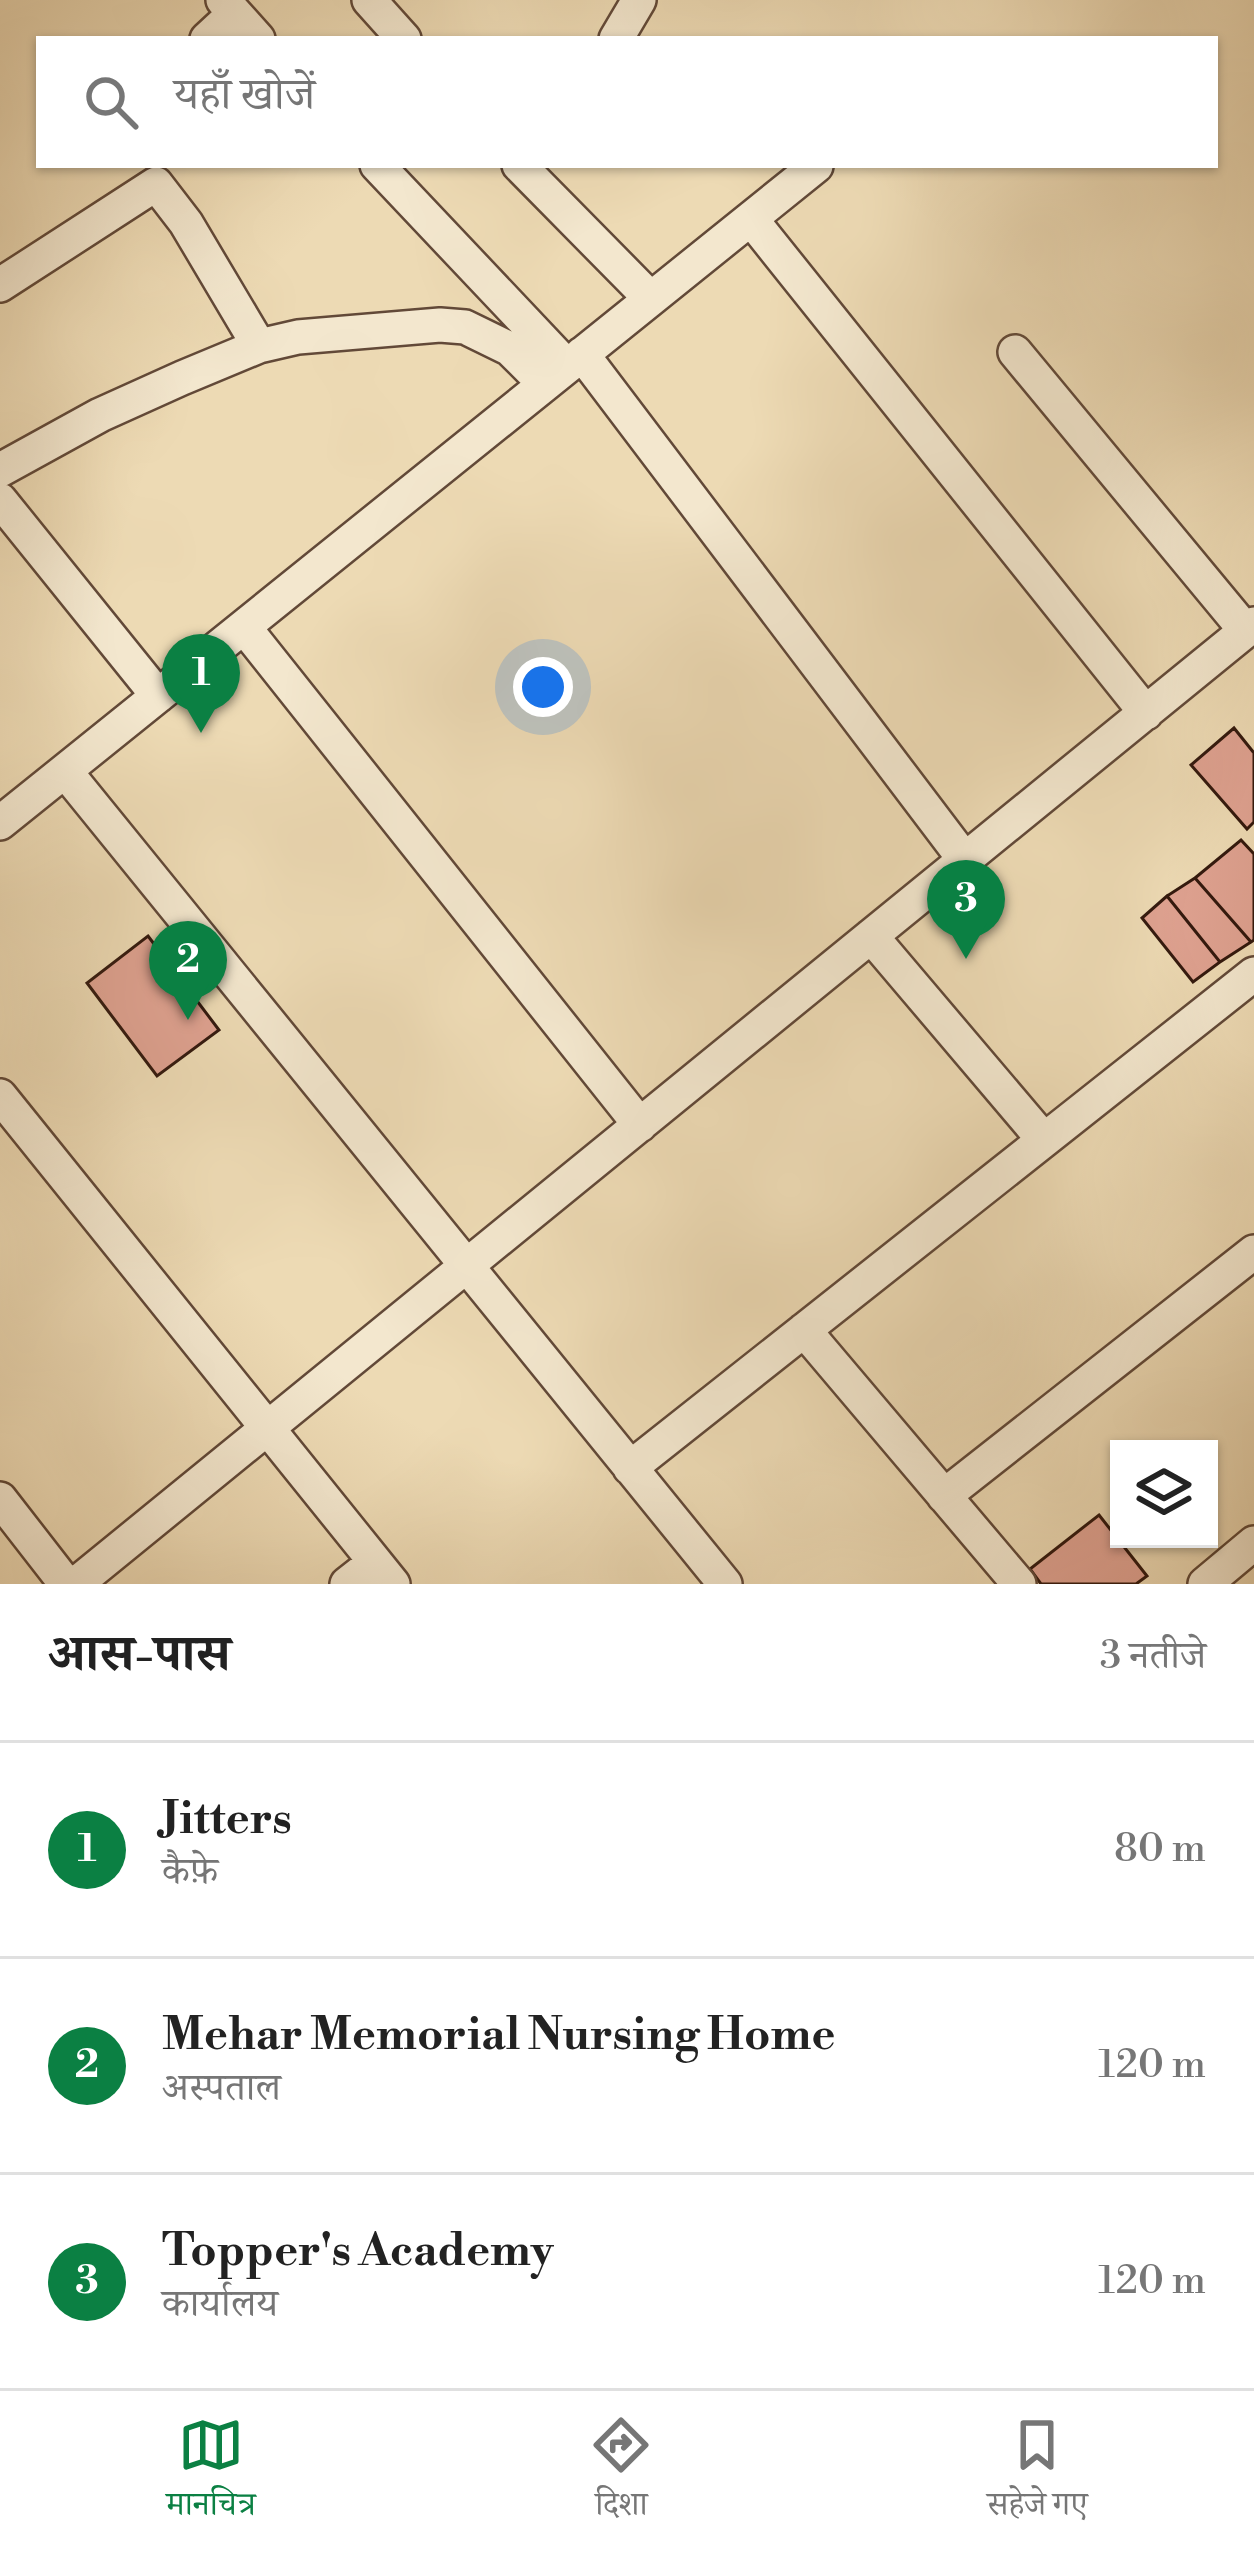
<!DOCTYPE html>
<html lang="hi">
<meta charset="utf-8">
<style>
:root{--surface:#fff;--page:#f6f6f6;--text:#222;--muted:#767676;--line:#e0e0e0;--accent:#0b8043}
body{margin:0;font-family:"Libre Bodoni","Noto Serif Devanagari",serif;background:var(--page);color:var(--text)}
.controls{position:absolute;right:36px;bottom:36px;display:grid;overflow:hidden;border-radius:0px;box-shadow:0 3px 9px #0004}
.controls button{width:108px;height:108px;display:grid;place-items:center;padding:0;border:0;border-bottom:3px solid var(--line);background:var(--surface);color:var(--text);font:60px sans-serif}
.you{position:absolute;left:543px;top:687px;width:42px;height:42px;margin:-30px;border:9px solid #fff;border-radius:50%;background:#1a73e8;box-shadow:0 0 0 18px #1a73e833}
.badge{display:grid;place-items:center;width:78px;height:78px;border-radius:50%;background:var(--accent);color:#fff;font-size:39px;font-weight:700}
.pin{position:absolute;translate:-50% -99px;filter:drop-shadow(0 3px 6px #0008)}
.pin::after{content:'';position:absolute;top:63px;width:42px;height:36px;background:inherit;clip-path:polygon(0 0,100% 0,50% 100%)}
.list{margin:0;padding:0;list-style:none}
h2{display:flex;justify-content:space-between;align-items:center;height:156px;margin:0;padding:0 48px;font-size:51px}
h2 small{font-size:39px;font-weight:400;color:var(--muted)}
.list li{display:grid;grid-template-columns:78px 1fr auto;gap:36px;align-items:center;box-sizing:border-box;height:216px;padding:0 48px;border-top:3px solid var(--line)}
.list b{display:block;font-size:45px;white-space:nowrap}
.list p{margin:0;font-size:39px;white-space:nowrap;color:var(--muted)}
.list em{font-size:39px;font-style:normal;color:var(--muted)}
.icon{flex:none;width:66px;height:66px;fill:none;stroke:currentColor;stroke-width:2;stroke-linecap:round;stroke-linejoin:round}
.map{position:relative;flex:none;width:1254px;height:1584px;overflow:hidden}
.search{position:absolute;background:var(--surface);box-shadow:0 3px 9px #0004;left:36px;right:36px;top:36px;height:132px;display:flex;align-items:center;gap:30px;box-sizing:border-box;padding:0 42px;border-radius:0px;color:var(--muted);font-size:45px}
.sheet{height:804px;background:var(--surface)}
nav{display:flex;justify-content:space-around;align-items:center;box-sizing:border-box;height:168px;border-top:3px solid var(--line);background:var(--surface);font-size:33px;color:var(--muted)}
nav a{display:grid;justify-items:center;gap:6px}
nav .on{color:var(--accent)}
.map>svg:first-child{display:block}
</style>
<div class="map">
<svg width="1254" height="1584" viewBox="0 0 1254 1584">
<rect width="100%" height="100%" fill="#eddab4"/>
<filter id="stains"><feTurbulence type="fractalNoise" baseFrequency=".00167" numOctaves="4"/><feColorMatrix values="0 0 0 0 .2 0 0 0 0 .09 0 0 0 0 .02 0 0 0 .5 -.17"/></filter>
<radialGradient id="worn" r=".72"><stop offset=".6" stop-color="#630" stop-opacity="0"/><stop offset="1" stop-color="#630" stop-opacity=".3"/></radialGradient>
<!-- building -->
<path fill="#dfa291" stroke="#33190e" stroke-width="3" d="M1234,728L1254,753V822L1247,829L1191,765Z
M1241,840L1254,854V940L1251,942L1195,878Z
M1195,878L1251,942L1220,962L1167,896Z
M1167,896L1220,962L1193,982L1142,918Z
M148,936L219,1030L157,1076L87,983Z
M1099,1515L1147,1576L1136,1584H1041L1030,1569Z"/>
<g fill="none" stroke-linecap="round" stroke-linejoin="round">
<!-- minor casing -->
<g stroke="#624938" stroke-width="38">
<path id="minor" d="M223,0L258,39
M369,0L404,39
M207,39L234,14
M616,39L639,0
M377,165L567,366
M519,165L651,299
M751,219L1146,713
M0,285L156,184L186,223L259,346
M1015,352L1246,631
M582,354L965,860
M0,470L100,415L182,378L259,346L298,337L440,325L465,327L510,349L545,384
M0,500L158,696
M244,627L640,1125
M65,771L725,1584
M0,823L816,166
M871,936L1044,1140
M0,1096L393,1584
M804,1330L1019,1584
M630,1468L1254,974
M944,1496L1254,1252
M0,1499L66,1584
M76,1584L1254,624
M347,1584L375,1562
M1205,1584L1254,1543"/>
</g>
<!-- minor -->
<use href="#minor" stroke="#f3e7ce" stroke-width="33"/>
</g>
<rect width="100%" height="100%" filter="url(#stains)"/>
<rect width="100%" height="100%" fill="url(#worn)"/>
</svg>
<div class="controls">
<button><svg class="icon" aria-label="layers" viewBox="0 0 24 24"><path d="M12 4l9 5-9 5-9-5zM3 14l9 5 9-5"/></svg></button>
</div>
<div class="you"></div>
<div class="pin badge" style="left:201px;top:733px">1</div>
<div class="pin badge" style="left:188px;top:1020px">2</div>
<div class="pin badge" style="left:966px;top:959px">3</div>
<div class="search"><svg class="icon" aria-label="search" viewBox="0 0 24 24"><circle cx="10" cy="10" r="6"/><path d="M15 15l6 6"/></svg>यहाँ खोजें</div>
</div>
<section class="sheet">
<h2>आस-पास<small>3 नतीजे</small></h2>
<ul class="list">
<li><span class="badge">1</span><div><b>Jitters</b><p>कैफ़े</p></div><em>80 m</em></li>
<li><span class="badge">2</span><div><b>Mehar Memorial Nursing Home</b><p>अस्पताल</p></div><em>120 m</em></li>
<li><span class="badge">3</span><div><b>Topper's Academy</b><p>कार्यालय</p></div><em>120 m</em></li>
</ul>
</section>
<nav>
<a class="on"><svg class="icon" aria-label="map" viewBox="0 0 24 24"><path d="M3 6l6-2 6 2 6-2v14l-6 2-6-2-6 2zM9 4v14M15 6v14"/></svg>मानचित्र</a>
<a><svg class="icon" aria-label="directions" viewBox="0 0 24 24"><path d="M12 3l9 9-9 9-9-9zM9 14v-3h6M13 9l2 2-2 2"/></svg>दिशा</a>
<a><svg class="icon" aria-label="saved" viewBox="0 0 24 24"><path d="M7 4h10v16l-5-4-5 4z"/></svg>सहेजे गए</a>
</nav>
